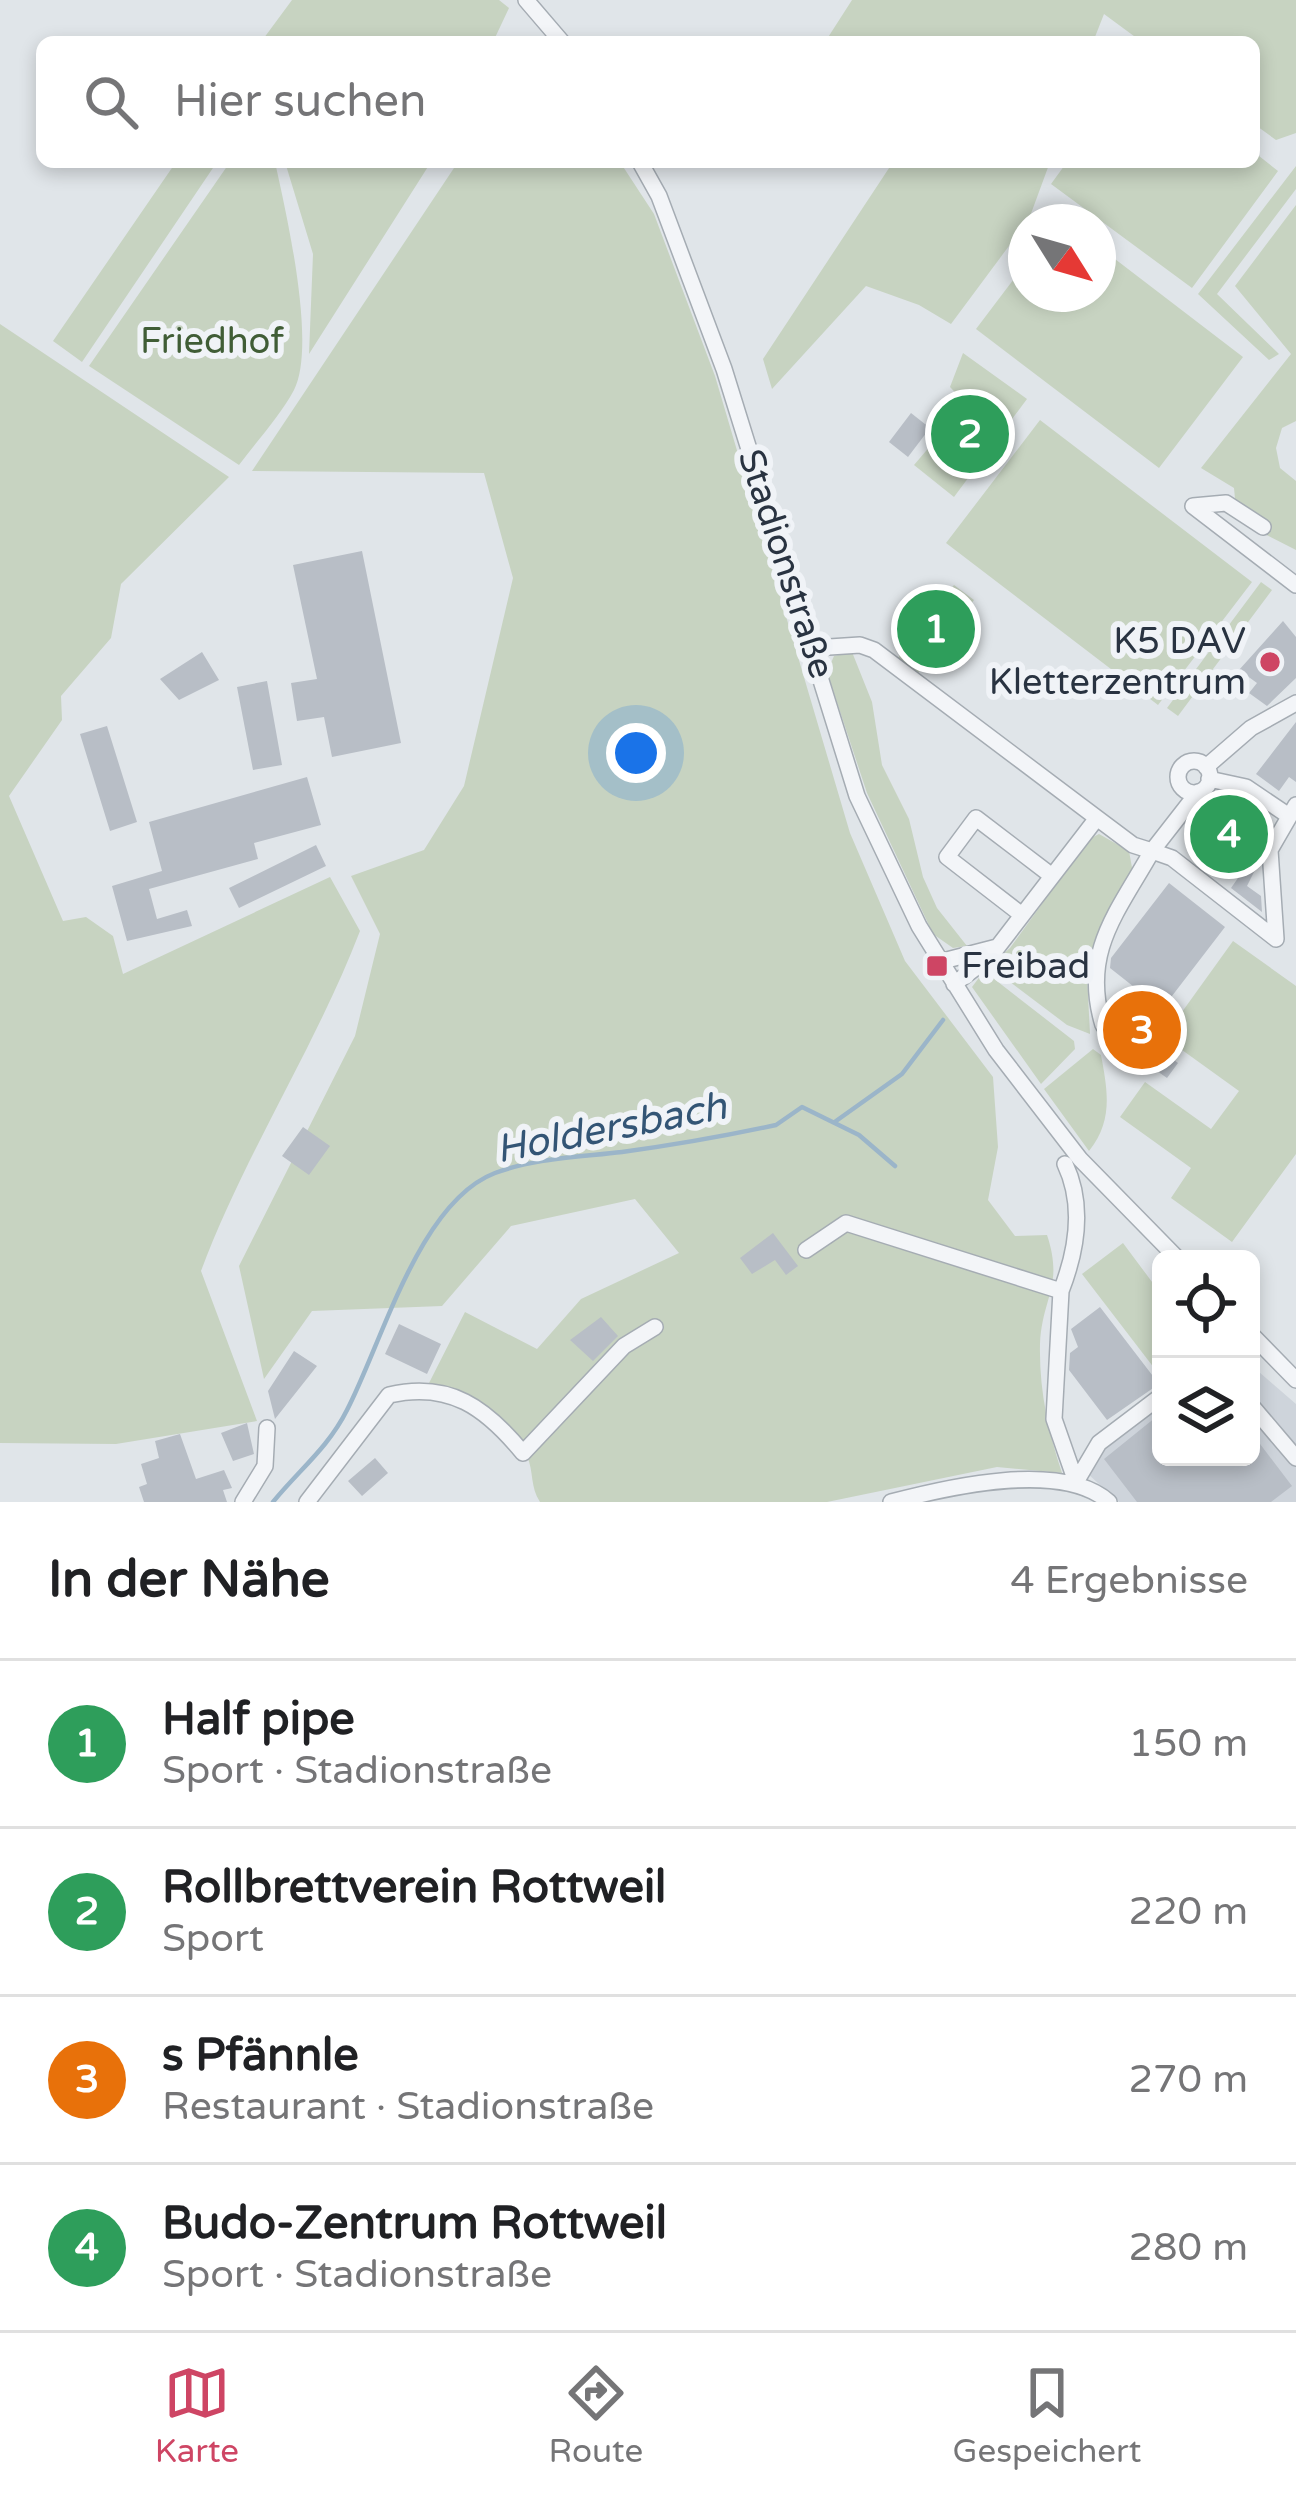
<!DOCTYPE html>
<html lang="de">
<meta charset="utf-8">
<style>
:root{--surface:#fff;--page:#f2f2f2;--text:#202124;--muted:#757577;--line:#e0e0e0;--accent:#ce4564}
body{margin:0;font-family:"Varela Round",sans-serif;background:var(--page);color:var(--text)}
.controls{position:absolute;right:36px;bottom:36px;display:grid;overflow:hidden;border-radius:18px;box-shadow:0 6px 18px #0003}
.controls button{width:108px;height:108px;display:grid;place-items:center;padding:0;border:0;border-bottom:3px solid var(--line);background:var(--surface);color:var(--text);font:60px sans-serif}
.compass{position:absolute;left:1008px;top:204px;width:108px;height:108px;border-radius:50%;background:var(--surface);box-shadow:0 6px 18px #0003;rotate:127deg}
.you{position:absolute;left:636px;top:753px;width:42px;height:42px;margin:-30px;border:9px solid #fff;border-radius:50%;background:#1a73e8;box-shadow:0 0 0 18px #1a73e833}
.badge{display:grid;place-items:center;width:78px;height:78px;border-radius:50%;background:var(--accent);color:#fff;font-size:39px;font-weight:700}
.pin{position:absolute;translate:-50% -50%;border:6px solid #fff;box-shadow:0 3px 12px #0006}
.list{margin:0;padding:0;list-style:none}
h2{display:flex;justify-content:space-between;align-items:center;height:156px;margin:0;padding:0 48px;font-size:51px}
h2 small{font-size:39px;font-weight:400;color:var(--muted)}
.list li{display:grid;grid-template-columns:78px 1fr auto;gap:36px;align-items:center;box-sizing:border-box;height:168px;padding:0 48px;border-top:3px solid var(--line)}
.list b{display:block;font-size:45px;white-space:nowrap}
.list p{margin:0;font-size:39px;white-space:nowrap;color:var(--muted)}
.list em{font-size:39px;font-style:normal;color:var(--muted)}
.icon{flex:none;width:66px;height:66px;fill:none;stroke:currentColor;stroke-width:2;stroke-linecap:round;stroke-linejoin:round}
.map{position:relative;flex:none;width:1296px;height:1502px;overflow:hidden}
.search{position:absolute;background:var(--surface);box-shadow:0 6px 18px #0003;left:36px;right:36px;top:36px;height:132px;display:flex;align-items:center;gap:30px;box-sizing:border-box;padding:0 42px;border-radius:18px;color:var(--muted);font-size:45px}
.sheet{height:828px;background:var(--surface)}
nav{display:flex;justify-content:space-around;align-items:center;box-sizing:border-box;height:168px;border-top:3px solid var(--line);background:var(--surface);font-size:33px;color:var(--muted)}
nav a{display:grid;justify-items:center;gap:6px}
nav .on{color:var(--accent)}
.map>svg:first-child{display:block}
</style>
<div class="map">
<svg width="1296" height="1502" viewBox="0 0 1296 1502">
<rect width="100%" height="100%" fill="#e0e5e9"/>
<!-- built -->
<path fill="#ced4db" d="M1251,1365L1296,1404V1502H1119L1078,1465L1161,1390V1457H1251Z"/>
<!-- green -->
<path fill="#c7d3c1" d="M292,0H499L509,8L493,42H261Z
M852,0H1296V133L1276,140L1254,124V42H1142L1104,14L1093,42H825Z
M1254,152L1278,171L1192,288L1051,184L1067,162H1254Z
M176,162H217L82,362L53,341Z
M230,162H275C286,212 317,345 294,390C280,416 257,441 239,465L89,366Z
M285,162H431L309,354L313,254Z
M458,162H620L654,214L715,376L850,833L905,961L993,1077L998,1147L988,1200L1015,1236L1047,1235C1064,1286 1042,1297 1040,1344C1039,1389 1048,1431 1062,1473L997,1467L827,1502H540C530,1487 534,1472 527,1456C511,1413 467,1400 428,1385L465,1312L537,1349L581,1299L679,1253L635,1199L511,1226L442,1306L312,1311L264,1379L239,1266L355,1036L380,934L351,876L424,850L464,786L513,578L484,473L252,471Z
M893,162H1050L1029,219L951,324L919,305L866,286L772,389L763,359Z
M1296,166V189L1217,294L1279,354L1269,360L1198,294Z
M1296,205V421L1282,428L1276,448L1280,468L1296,481V550L1237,520L1234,488L1201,468L1291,354L1235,286Z
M1098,246L1243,357L1159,468L976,329L1026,263V294H1098Z
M0,324L229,477L121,584L111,638L61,696L62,720L9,796L63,921L86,917L113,936L123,974L330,877L360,931C315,1048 245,1153 201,1271L257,1421L116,1444L0,1443Z
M963,353L1027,399L954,497L914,465L966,404L950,387Z
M1040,420L1252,582L1158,705L946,543Z
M1261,582L1272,590L1178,716L1167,708Z
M954,585L974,600L918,673L898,658Z
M852,652L872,702L882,765L909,819L923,877L937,908L967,946L953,948L933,934L867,793L827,672L834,656Z
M1099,834L1129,851L1133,873L1087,975L1090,1034L1067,1025L989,966L1010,948L1089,839Z
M1233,941L1296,986V1154L1232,1242L1171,1198L1191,1168L1120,1117L1145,1082L1211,1129L1239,1091L1164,1037Z
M984,971L1074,1041L1075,1049L1041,1084L972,987Z
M1093,1049L1101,1055C1108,1092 1113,1121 1089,1151L1044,1089Z
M1123,1243L1161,1294V1377L1082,1274Z"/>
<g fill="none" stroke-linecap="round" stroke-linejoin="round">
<!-- stream -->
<path stroke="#9bb5c9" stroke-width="4.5" d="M836,1121L902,1074L943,1020
M273,1502C299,1470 328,1448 347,1410C382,1343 419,1202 495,1173C535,1158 580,1157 622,1152C674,1145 725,1136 776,1125L802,1107L859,1135L895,1166"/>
</g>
<!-- building -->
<path fill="#b8bec6" d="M911,413L930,428L908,457L889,442Z
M362,551L401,743L332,757L324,717L297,721L291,683L317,679L293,565Z
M1283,621L1296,637V678L1267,706L1249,693L1257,683L1239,670Z
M202,652L219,680L179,700L160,679Z
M267,681L282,765L253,770L237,687Z
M1296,722V782L1289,777L1279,791L1256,774Z
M107,726L137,822L110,831L80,734Z
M307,777L321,825L254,843L258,859L149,889L157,919L187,910L192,926L127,941L112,886L162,871L149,822Z
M1228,796L1265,825L1245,852L1259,862L1247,886L1261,896L1262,912L1231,888L1238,878L1193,843Z
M316,845L326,866L239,908L229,888Z
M1169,883L1225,927L1162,1009L1110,968L1111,958Z
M1154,1005L1173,1019L1154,1045L1178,1063L1167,1078L1123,1047Z
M303,1127L330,1146L309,1175L282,1156Z
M773,1233L798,1266L786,1275L775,1260L752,1274L740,1258Z
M1100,1307L1159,1384L1107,1420L1069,1370L1070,1353L1078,1347L1071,1329Z
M601,1317L618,1336L593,1361L570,1340Z
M399,1324L441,1344L427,1374L385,1354Z
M294,1351L317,1366L275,1419L268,1391Z
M1161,1413V1457H1251V1432L1292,1486L1271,1502H1137L1104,1459Z
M247,1423L254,1454L233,1461L221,1433Z
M180,1434L196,1479L224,1470L232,1488L223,1490L227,1502H144L139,1487L147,1484L141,1464L159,1458L155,1441Z
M375,1458L388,1473L362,1496L348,1481Z"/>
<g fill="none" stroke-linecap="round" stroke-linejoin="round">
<!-- minor casing -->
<g stroke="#a5acb3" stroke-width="18">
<path id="minor" d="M526,0L562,42
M640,162L659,196L724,369L857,796L919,926L996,1050L1080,1159L1178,1259
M1263,527L1226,503L1193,506L1296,585
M814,648L860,645L874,650L1097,818
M1178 777a16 16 0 1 1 32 0a16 16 0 1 1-32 0Z
M1206,767L1251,728L1296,703
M1209,779L1246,787L1286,814
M1022,915L947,857L976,818L1052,876
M1276,939L1270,850L1296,805
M939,962L997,947
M954,984L990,957L1097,818L1133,845L1152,851L1198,792
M1103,1025C1081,952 1117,913 1152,851L1172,858L1276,939
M806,1250L846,1223L1061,1291L1054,1419L1076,1482
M1061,1291C1077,1250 1084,1204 1065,1164
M1251,1334L1296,1380
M1251,1405L1296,1458
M1076,1482L1099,1443L1161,1396
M243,1502L265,1466L267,1428
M307,1502L389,1395C450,1381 486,1408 523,1453L624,1346L655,1327
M891,1502C948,1487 1062,1460 1109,1502"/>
</g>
<!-- minor -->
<use href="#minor" stroke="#f3f5f8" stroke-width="15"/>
</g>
<!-- markers -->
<g fill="#ce4564" stroke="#f0f3f7" stroke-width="4.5">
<circle cx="1270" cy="662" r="12"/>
<rect x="925" y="954" width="24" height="24" rx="6"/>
</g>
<g text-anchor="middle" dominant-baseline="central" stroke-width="12" stroke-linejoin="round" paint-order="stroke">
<!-- park labels -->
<g font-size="36" fill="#405d36" stroke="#f0f3f7">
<text x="212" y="341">Friedhof</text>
</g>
<!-- street labels -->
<g font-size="36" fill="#293341" stroke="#f0f3f7">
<text transform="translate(786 564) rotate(72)">Stadionstraße</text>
</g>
<!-- poi labels -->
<g font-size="36" fill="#293341" stroke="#f0f3f7" text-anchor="end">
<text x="1246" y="641">K5 DAV<tspan x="1246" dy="41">Kletterzentrum</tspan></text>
<text x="961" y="966" text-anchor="start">Freibad</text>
</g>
<!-- water labels -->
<g font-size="39" font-style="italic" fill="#335575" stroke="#f0f3f7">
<text transform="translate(611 1128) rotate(-11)">Holdersbach</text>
</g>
</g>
</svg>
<div class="controls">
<button><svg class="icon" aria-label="locate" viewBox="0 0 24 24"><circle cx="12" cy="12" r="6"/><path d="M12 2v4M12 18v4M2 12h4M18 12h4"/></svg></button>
<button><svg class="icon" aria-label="layers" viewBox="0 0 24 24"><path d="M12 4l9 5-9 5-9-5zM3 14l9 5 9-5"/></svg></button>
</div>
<svg class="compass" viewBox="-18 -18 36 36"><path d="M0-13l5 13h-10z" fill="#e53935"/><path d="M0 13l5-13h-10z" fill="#757577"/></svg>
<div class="you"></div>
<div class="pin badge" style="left:936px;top:629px;background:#2e9e5b">1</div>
<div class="pin badge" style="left:970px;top:434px;background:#2e9e5b">2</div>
<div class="pin badge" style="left:1142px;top:1030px;background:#e8710a">3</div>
<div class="pin badge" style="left:1229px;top:834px;background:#2e9e5b">4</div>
<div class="search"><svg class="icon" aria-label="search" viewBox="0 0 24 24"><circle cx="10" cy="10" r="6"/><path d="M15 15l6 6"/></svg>Hier suchen</div>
</div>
<section class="sheet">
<h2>In der Nähe<small>4 Ergebnisse</small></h2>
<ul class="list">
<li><span class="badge" style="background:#2e9e5b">1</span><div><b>Half pipe</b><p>Sport · Stadionstraße</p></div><em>150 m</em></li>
<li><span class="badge" style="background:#2e9e5b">2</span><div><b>Rollbrettverein Rottweil</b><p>Sport</p></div><em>220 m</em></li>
<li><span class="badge" style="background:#e8710a">3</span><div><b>s Pfännle</b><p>Restaurant · Stadionstraße</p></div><em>270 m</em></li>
<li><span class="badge" style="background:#2e9e5b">4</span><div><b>Budo-Zentrum Rottweil</b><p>Sport · Stadionstraße</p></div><em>280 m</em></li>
</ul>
</section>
<nav>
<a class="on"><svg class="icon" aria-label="map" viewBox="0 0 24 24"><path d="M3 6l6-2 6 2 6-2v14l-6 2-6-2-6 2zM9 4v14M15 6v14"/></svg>Karte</a>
<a><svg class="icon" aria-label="directions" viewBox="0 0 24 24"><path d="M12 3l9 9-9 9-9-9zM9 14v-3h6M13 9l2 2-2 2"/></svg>Route</a>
<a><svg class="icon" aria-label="saved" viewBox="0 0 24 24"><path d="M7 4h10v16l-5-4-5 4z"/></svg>Gespeichert</a>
</nav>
